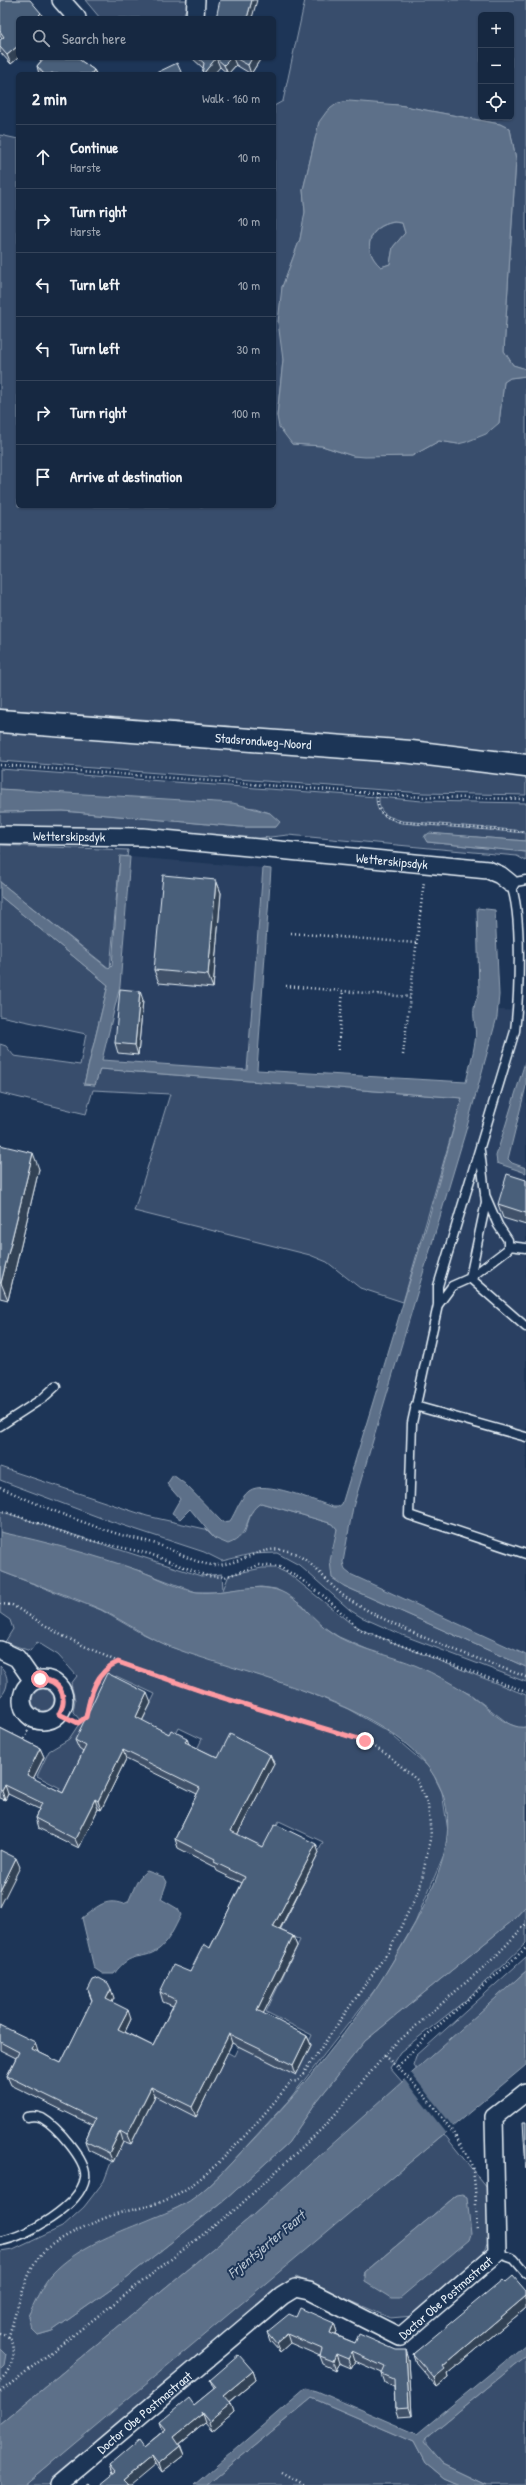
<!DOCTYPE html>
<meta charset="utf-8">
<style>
:root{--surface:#162841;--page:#23344c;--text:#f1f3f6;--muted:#9ea6b1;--line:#35445a}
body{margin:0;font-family:"Patrick Hand",sans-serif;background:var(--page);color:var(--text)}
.controls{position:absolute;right:12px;top:12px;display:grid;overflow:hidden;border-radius:6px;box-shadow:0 1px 3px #0004}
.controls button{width:36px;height:36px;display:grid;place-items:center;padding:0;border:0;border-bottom:1px solid var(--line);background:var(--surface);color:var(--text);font:20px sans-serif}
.stop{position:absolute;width:12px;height:12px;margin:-9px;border:3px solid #ff9aa2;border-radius:50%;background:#fff}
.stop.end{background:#ff9aa2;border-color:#fff;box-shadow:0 1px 4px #0008}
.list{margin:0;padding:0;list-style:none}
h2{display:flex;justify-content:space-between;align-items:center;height:52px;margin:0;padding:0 16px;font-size:17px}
h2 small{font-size:13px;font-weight:400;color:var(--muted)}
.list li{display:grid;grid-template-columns:26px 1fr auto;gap:12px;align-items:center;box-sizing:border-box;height:64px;padding:0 16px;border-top:1px solid var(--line)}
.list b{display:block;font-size:15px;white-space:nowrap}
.list p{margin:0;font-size:13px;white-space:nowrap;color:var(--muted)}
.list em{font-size:13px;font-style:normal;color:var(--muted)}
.icon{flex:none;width:22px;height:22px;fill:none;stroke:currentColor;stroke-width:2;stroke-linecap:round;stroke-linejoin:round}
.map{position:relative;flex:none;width:526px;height:2485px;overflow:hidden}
.search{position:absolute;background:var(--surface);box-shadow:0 1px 3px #0004;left:16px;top:16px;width:260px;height:44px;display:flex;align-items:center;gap:10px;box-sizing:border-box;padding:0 14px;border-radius:6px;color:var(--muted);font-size:15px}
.panel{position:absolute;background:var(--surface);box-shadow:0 1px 3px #0004;left:16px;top:72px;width:260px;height:436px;border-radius:6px}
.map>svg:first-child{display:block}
</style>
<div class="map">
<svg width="526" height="2485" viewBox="0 0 526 2485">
<rect width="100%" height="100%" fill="#1d3557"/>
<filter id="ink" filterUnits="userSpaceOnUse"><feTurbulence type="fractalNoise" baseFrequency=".025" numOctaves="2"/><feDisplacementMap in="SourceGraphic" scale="8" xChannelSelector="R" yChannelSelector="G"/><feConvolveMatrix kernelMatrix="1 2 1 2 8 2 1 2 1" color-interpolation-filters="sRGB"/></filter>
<g filter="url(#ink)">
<!-- built -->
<path fill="#2a4162" d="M130,857L263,868L247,1070L102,1060L120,986Z
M497,1010L526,1011V1655L350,1574L345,1570L343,1562L353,1507L466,1130Z"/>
<!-- green -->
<path fill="#374d6c" stroke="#909fb2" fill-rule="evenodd" d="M85,0H190L182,18H100Z
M305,0H526V369L513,365L504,351L516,159L510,129L500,124L399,105H388L319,122L303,190L305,212L300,239L282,287L283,360L277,416L292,444L322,446L353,456H412L439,441L458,444L499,423L504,382L510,378L526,376V753L182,722L0,709V135L18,139V506H274V106L283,101ZM481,15H511V117H481Z
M395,222L402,223L405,233L393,247L390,264L381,267C361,250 368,226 395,222Z
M0,731L348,757L503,773L526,777V795L423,793L0,761Z
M0,769L376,797C376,815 385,817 401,823L526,833V841L437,834L425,835L427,842L526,852V861L517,856L288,835L252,839L144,829L0,827V812L63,811L241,827H276L279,822L270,813L255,808L0,789Z
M379,797L422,801L526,803V831L402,821C387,816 378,814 379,797Z
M0,845L128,850L127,857H120L110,969L0,882Z
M0,896L108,985L84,1084L95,1085L100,1069L462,1098L403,1302L360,1288L327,1262L310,1255L134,1211L170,1094L93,1090L86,1114L0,1093V1044L6,1046L14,1056L80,1065L86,1034L0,1016Z
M0,1467L147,1516L205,1529L214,1538L244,1534L253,1508L261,1503L333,1524L337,1529L344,1586L526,1667V1682L397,1633L361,1617L350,1610L299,1565L277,1553L251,1554L222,1561L204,1552L101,1518L0,1480Z
M0,1511L201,1576L222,1574L223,1590L229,1575L262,1568H276L289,1574L349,1622L367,1632L526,1695V1727L520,1728L509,1724L470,1694L339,1637L317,1623L303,1606L276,1589L261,1587L215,1592H196L140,1571L0,1532Z
M0,1571L101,1610L139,1632L171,1647L296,1687L348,1709L387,1731L430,1768L442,1792L448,1831L445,1852L415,1923L380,1983L288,2101L221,2174L194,2199L52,2274L28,2316L38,2335L52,2331L116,2286L226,2199L288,2143L317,2101L365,2041L512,1921L526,1906V1943L466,2000L400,2052L390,2068L403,2083L252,2216L0,2424V2252L13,2250L62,2227L84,2207L104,2181L115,2152L117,2069L200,2108L227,2052L234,2056L242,2039L298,2066L312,2035L266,2012L300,1940L264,1923L272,1905L289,1913L323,1842L279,1821L265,1848L228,1830L234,1819L244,1823L274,1761L233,1741L221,1765L195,1753L202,1739L179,1728L174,1738L141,1723L155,1694L116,1676L82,1745L93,1751L67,1804L55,1799L60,1788L37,1776L49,1751L69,1739L81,1721L73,1712L75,1700L71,1684L77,1676L58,1655L37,1642L30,1651L5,1642L13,1629L10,1620L0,1613Z
M0,1666C10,1675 9,1689 0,1697Z
M32 1700a11 11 0 1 1 22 0a11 11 0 1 1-22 0Z
M526,1957V1971L417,2070L413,2065L416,2056Z
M444,2134L487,2188L490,2238L483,2253L413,2316L390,2318L296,2277L47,2485H25L284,2265ZM457,2195L364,2276L365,2272Z
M526,2356V2485H486L442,2464L426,2446V2438Z
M312,2398L414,2442L425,2463L444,2479L458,2485H207Z"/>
<!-- water -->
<path fill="#5d7089" stroke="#95a4b5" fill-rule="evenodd" d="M349,101L399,105L500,124L510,129L516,159L504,351L513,365L526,369V376L510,378L504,382L499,423L486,434L466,442L458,444L439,441L412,456L365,457L353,456L322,446L292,444L279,427L277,416L283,360L278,322L282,287L300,239L305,212L303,190L319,122L327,111L338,103ZM394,222L402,223L405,233L393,247L390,264L381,267C361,250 368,226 394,222Z
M0,789L233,803L270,813L280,822L276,827H241L63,811L0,812Z
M429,833L526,841V852L427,842L424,837Z
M120,856L130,857L120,986L102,1060L247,1070L263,868L271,869L257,1070L466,1082C469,1069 473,1055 475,1042C478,1022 468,1016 479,993L477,908L495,910L499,995L497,1017L466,1130L353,1507L343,1562L345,1570L350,1574L526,1655V1667L344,1586L332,1578L330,1561L337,1529L333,1524L261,1503C243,1513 252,1536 228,1544L214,1538L190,1509L180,1519L172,1513L180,1499L167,1484L173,1475L185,1484L222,1522L230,1521C236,1512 240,1498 249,1491C265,1479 314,1501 333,1507H338L342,1504L428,1221L462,1098L100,1069L95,1085L84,1084L108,985L0,896V882L109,969L112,966Z
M526,1059V1086L508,1159L512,1163L526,1168V1173L497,1163L496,1156Z
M0,1532C47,1542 95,1555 140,1571C158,1577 178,1589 197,1592C226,1595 260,1579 286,1594C306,1606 319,1627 340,1638C364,1651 392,1655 417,1666C435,1674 454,1684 470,1695C486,1705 506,1730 526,1727V1906L512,1921L365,2041L317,2101L288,2143L226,2199L116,2286L52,2331L38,2335L31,2328L28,2316C35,2302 41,2286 52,2274C76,2248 114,2234 146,2221C162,2214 181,2208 195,2197C214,2183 231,2163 247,2146C299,2092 355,2025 393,1961C421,1914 463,1847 442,1792C409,1705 249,1677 171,1647C147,1637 125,1622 102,1610C69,1595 33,1584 0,1571Z
M147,1871L164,1877L167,1882L161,1899L178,1909L181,1915C175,1927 169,1941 159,1949C141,1962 132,1949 114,1974H103L94,1968L82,1918C96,1908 105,1897 123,1904L128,1902C133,1892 137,1876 147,1871Z
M526,1971V2065L25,2485H0V2424L252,2216Z
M462,2194L467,2197L471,2234L469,2240L400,2298H391L365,2282V2272L457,2195Z
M526,2344V2356L426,2438L424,2443L442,2464L486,2485H458L444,2479L425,2463L414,2442L312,2398L207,2485H194L306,2388L317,2391L417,2434Z
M0,2348L6,2354L4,2365L0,2369Z"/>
<!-- pier -->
<path fill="#1d3557" d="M411,2073L454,2128L447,2134L404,2079Z"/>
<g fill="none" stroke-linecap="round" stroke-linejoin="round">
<!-- service casing -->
<g stroke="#e8f1f8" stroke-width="11">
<path id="service" d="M526,880L510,883C523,912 519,996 515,1031L438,1286V1305L412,1423L409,1515L526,1554
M509,1246L526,1248
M470,1278L486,1202L480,1151
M470,1278L526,1327
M438,1305L452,1286L470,1278L508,1249V1240L498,1225L485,1195
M415,1406L526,1437
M0,1426L43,1398L56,1386
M0,2241C26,2237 80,2206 85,2178C88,2161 56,2126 42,2118C37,2116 32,2116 27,2117
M497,2253L514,2259L526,2273"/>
</g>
<!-- minor casing -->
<g stroke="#e8f1f8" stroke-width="20">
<g id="minor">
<path d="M61,0L77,18"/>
<path d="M195,18L196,0"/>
<path id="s1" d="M0,835L143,837L488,870L500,875L510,883"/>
<path d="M0,1650L17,1658L33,1681"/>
<circle cx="43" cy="1700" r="21"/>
<path id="s2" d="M58,2485L282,2296L295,2288L309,2291L400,2337L497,2253L494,2117L526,2092"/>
</g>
</g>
<!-- primary casing -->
<g stroke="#e8f1f8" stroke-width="25">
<g id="primary">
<path id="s3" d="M0,721L411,752L526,766"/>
</g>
</g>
<!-- path -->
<path stroke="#e8f1f8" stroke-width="2.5" stroke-dasharray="1 3" stroke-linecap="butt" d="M0,765L422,797L526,799
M377,793C377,815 382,815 401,822L526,832
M291,933L416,943
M286,986L410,997
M338,1050L343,991
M403,1055L424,881
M0,1487C38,1505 77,1521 118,1534C131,1538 145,1540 159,1545C176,1551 194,1563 212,1565C239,1567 262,1543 288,1551C313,1558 329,1588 351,1601C406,1634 467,1654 526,1677
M0,1510L80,1538L150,1554L207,1576L225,1577L259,1565L280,1567L299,1578L325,1597L360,1630L526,1692
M0,1604L12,1605L61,1635L118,1662L204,1692L365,1741L389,1756L417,1780L428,1805L431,1835L420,1888L390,1949L298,2081L291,2082C260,2119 212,2179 168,2199C152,2207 131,2209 113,2215C96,2221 55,2239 43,2252C25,2272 16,2313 8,2339
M59,1713L78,1723L86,1717C90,1695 96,1671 118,1662
M24,1739L33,1719
M384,2056C409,2074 460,2135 471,2164C476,2176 476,2216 477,2231
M398,2066L430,2033L526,1948
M0,2334C23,2336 13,2370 0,2380
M0,2392L237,2208L326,2125L392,2047L495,1957L526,1924
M282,2472L305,2485"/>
<!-- service -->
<use href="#service" stroke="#1d3557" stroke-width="8"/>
<!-- minor -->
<use href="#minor" stroke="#1d3557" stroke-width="17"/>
<!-- primary -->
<use href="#primary" stroke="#1d3557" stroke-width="22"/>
</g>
<!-- wall -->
<path fill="#3f5169" stroke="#e8f1f8" d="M0,0L18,18V58L11,64L0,52V40L2,39L0,36Z
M38,58H77L94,70L96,74H39L37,66L41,61Z
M192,58H261L251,74L236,65L228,74L220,67L203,68Z
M216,880L221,893L213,988L159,983L154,970Z
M143,1000L138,1055L118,1053L115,1043Z
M0,1145L39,1169L8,1300L0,1298Z
M526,1180V1225L503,1218L498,1204Z
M151,1703L142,1721L218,1758L270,1755L274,1764L237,1835L263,1847L319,1853L280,1930L293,1936L297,1946L263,2014L307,2036L311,2045L296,2075L232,2043L196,2117L155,2096L131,2144L123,2141L113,2162L88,2150L85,2141L92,2125L11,2085L7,2076L16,2058L0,2050V2025L38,2052L61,2063L92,2001L88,1990L114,1998L112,2002L131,2019L125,2032L153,2046L173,2006L163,2002L160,1992L190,1972L210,1948L242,1883L217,1871L215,1867L178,1848L175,1839L197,1794L126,1759L101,1810L98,1809L79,1848L38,1828L35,1818L39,1809L8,1794L5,1800L0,1798V1728L40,1748L44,1757L33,1779L63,1793L83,1752L79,1749L75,1740Z
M505,2283L526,2291V2308L447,2374L448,2378L437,2387L416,2363L413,2354Z
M334,2323L337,2332L336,2335L355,2343L409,2359L412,2416L398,2417L395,2408L394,2387L385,2383L382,2374V2373L355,2361L351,2368L339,2363L336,2370L323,2364L320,2356L290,2343L280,2352L270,2341L267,2332Z
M253,2371L256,2380L230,2402L234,2412L212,2431L205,2423L180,2444L184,2455L161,2473L155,2465L113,2474L110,2465L144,2447L163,2431L160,2422L194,2405L214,2389L210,2380Z"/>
<!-- shaded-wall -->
<path fill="#334255" stroke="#e8f1f8" d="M252,0H257L252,18H247Z
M41,13L43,18H40L39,15Z
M18,46V58L11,64L7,55Z
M216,58L220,67L214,74H203Z
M231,58H233L236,65L228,74L224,65Z
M252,58H261L251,74L248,65Z
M94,70L96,74H91Z
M216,880L221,893L213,988L208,975Z
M140,991L143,1000L138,1055L135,1045Z
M33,1153L39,1169L8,1300L1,1283Z
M147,1693L151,1703L139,1727L136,1717Z
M187,1738L190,1748L185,1742Z
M40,1748L44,1757L30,1785L27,1775Z
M123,1750L126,1759L101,1810L98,1801Z
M270,1755L274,1764L234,1841L231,1831Z
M5,1785L8,1794L5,1800L2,1791Z
M95,1799L98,1809L79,1848L75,1839Z
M316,1844L319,1853L276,1936L273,1927Z
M16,1858L20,1867L0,1907V1891Z
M293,1936L297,1946L260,2020L257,2010Z
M111,1989L114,1998L109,2008L106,1999Z
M128,2010L131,2019L122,2038L118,2029Z
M229,2034L232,2043L196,2117L192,2107Z
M307,2036L311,2045L296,2075L293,2065Z
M35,2042L38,2052L35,2058L32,2049Z
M151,2087L155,2096L131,2144L127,2135Z
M120,2131L123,2141L113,2162L109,2153Z
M526,2296V2308L447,2374L448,2378L437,2387L434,2378L443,2366Z
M334,2323L337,2332L333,2341L330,2333Z
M287,2334L290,2343L280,2352L276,2343Z
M406,2350L409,2359L412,2416L409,2407Z
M352,2352L355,2361L351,2368L348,2359Z
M336,2354L339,2363L336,2370L333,2361Z
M253,2371L256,2380L227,2404L224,2395Z
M231,2403L234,2412L212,2431L209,2422Z
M202,2414L205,2423L177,2446L174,2437Z
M180,2446L184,2455L161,2473L158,2464Z
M152,2456L155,2465L131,2485H125L123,2480Z"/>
<!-- building -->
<path fill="#495e7a" stroke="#e8f1f8" d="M0,0H30L41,13L39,15L42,18H18V46L7,55L0,47V40L4,37L0,31Z
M220,0H252L247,18H216Z
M44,58H77L94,70L91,74H54L52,73L50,74H44L37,66Z
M198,58H231L224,65L216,58L203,74H202L204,63Z
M235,58H252L248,65Z
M177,63L182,74H154Z
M163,875L216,880L208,975L154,970Z
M120,989L140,991L135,1045L115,1043Z
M0,1145L33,1153L1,1283H0Z
M507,1174L526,1180V1213L498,1204Z
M107,1673L147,1693L136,1717L169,1734L171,1730L187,1738L185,1742L218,1758L230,1734L270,1755L231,1831L263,1847L275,1824L316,1844L273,1927L293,1936L257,2010L307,2036L293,2065L229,2034L192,2107L151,2087L127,2135L120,2131L109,2153L85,2141L95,2119L7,2076L19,2052L0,2042V2025L35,2042L32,2049L61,2063L92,2000L88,1990L93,1980L99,1978L108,1983L111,1989L106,1999L128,2010L118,2029L153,2046L176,2000L160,1992L173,1965L190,1972L204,1944L210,1948L245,1877L214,1862L215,1859L175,1839L200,1788L123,1750L98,1801L95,1799L75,1839L35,1818L42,1803L5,1785L2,1791L0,1790V1728L40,1748L27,1775L63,1793L86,1746L75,1740Z
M0,1850L16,1858L0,1891Z
M523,2122H526V2169Z
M513,2276L526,2291V2296L443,2366L445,2369L434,2378L413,2354L502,2280L505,2283Z
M300,2308L334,2323L330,2333L355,2343L359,2334L396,2350H406L409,2407L395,2408L394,2379L382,2374L385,2367L352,2352L348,2359L336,2354L333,2361L320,2356L322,2349L287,2334L276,2343L267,2332L289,2314L296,2317Z
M239,2355L253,2371L224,2395L231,2403L209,2422L201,2412L202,2414L174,2437L180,2446L158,2464L152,2456L123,2480L128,2485H100L116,2472L110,2465L139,2440L144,2447L166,2429L160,2422L189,2398L194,2405L216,2387L210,2380Z
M88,2483L90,2485H85Z"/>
</g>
<g fill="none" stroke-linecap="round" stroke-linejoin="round" filter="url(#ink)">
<!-- route -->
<path stroke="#ff9aa2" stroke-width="5" d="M40,1679C60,1680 69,1696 59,1714L78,1723L86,1717C90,1695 96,1671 118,1662L204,1692L365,1741"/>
</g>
<g text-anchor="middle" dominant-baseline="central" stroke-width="4" stroke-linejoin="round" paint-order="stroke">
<!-- street labels -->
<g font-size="13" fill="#e8f1f8" stroke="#1d3557">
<text stroke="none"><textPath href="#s3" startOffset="264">Stadsrondweg-Noord</textPath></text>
<text stroke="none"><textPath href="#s1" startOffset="69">Wetterskipsdyk</textPath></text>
<text stroke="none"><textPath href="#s1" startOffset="393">Wetterskipsdyk</textPath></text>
<text stroke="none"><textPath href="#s2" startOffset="485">Doctor Obe Postmastraat</textPath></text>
<text stroke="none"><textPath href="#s2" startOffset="113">Doctor Obe Postmastraat</textPath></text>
</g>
<!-- water labels -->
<g font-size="14" font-style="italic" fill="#b7c4d1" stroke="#1d3557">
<text transform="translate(266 2244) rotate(-40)">Frjentsjerter Feart</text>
</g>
</g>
</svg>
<div class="controls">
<button>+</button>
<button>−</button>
<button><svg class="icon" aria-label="locate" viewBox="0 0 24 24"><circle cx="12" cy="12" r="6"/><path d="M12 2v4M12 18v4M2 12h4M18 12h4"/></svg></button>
</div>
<div class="stop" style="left:40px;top:1679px"></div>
<div class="stop end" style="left:365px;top:1741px"></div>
<div class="search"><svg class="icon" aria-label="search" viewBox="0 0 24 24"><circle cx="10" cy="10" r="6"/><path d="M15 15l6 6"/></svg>Search here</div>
<section class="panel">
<h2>2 min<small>Walk · 160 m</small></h2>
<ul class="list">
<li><svg class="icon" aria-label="ahead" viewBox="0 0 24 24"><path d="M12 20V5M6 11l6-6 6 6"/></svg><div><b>Continue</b><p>Harste</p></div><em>10 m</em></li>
<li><svg class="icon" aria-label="right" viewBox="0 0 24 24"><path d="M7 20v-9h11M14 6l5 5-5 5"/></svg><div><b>Turn right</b><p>Harste</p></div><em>10 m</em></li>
<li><svg class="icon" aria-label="left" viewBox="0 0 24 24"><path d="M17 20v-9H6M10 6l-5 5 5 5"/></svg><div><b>Turn left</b></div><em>10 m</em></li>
<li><svg class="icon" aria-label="left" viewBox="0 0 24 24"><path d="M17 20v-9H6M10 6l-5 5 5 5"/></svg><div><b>Turn left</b></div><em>30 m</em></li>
<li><svg class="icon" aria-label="right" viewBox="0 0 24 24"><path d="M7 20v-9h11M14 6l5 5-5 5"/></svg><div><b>Turn right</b></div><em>100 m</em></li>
<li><svg class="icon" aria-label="arrive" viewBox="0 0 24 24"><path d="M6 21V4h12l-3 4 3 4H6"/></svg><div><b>Arrive at destination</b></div></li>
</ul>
</section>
</div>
